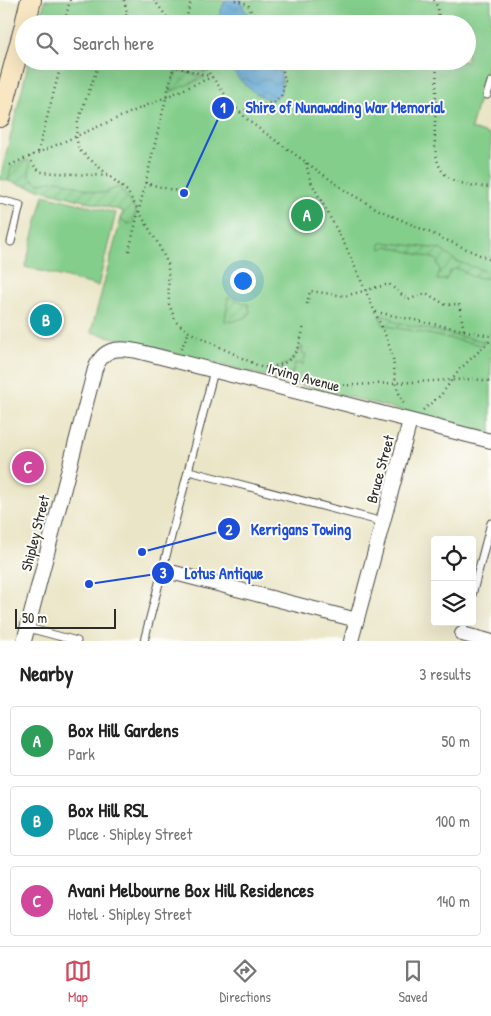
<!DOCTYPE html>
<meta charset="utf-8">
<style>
:root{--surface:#fff;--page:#f2f2f2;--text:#222;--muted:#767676;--line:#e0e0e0;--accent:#d1495b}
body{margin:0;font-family:"Patrick Hand",sans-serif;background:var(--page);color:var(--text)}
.controls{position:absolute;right:15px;bottom:15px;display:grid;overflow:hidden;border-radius:5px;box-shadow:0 5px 20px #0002}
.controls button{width:45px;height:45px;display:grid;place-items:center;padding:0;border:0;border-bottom:1px solid var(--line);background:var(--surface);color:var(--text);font:25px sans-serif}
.scale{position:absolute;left:15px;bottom:12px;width:101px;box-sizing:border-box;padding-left:5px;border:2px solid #2b2b2b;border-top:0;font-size:14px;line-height:18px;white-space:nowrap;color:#2b2b2b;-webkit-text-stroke:4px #fdfcf7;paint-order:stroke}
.you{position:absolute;left:242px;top:280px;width:18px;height:18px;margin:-12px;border:4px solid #fff;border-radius:50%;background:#1a73e8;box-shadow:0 0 0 8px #1a73e833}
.badge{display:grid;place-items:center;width:32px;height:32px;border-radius:50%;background:var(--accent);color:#fff;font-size:16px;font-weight:700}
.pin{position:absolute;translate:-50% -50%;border:2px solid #fff;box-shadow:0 1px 5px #0006}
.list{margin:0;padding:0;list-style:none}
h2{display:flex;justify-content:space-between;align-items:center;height:65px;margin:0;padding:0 20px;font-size:21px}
h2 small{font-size:16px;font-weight:400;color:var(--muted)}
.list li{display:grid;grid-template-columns:32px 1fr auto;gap:15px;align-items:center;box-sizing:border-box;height:70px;margin:0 10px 10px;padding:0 10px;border:1px solid var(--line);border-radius:5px}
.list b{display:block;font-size:19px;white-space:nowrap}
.list p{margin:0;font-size:16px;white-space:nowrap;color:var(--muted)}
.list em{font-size:16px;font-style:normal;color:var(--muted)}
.icon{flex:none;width:28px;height:28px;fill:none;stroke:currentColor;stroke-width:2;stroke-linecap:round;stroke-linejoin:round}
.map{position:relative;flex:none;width:491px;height:641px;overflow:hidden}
.search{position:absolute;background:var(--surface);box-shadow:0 5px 20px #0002;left:15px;right:15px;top:15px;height:55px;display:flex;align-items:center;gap:12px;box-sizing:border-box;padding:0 18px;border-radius:28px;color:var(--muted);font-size:19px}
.sheet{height:305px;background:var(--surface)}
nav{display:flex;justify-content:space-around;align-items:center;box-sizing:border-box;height:70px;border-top:1px solid var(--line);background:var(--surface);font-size:14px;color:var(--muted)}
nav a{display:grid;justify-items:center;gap:2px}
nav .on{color:var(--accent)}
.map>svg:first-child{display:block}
</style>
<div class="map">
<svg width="491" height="641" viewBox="0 0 491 641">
<defs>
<pattern id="garden-furrows" width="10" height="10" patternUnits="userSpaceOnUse" patternTransform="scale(1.25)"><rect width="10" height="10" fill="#84ce8b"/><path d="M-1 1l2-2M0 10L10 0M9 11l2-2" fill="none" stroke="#72b178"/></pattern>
<pattern id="water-waves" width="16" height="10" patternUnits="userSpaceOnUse" patternTransform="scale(1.25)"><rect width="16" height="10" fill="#5ca5d3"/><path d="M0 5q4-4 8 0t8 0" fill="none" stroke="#4c87ab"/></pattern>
</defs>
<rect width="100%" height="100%" fill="#fdfcf7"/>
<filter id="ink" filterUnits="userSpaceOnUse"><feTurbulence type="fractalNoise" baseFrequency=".02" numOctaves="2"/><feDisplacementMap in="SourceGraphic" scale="10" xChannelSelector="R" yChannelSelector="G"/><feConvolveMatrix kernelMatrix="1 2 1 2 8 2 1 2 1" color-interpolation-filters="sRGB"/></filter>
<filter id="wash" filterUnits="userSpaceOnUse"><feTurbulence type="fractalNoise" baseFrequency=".0096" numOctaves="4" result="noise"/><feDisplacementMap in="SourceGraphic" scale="20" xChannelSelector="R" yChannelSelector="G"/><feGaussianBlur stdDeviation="1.12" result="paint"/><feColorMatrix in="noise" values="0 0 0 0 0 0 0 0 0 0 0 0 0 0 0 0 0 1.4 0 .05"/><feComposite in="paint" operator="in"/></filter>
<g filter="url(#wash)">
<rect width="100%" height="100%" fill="#eae5c6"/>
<!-- park -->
<path fill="#84ce8b" stroke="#587c5b" d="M45,0H491V52L471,129L491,135V433L91,332L123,211L0,179L29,61H467V24H39Z
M44,195L116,213L98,286L25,267Z"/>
<!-- garden -->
<path fill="url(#garden-furrows)" stroke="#587c5b" d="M178,61H197L206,73L177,65Z
M176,70L205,77L170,92Z
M27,160L30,165L29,176L38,183L58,180L95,192L103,193L119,187L136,211L133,223L128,224L121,219L123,211L8,181L11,168Z
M383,242L440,249L456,261L491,273V279C485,278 474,278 469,275C461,271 460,266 450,271L446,280H437L440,270L436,259L387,246L381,249L380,244Z
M228,297L248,304L250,312L247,317L231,322L225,321Z
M379,315L392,318L395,322L486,342L481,345L383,325Z
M303,347L302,353L306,354L303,365L295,363L292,375L276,368L292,361L300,348Z"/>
<!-- water -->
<path fill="url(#water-waves)" stroke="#44687f" d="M225,0H242L244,10L262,24H216Z
M226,61H278L282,79L281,93L273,100C253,97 236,77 226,61Z"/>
</g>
<g filter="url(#ink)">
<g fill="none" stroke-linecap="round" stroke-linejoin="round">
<!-- lane casing -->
<g stroke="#484742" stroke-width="9">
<path id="lane" d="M487,95L491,82
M0,200L20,205L11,242
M189,471L383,522
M472,595L491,523
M28,628L77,641
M462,634L465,622
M144,641L214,371"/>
</g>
<!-- street casing -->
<g stroke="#484742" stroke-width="16">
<path id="street" d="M163,570L357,620
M462,634L489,641
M24,641L95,369C103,348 117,347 137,351L491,441
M351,641L410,421"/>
</g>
<!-- secondary casing -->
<g stroke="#484742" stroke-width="22">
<path id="secondary" d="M25,24L31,0
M0,117L24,29"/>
</g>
<!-- path -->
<path stroke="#484742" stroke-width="2.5" stroke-dasharray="1 4" stroke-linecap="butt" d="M70,0L66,16L72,24
M124,0L127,12L124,24
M154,0L172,24
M235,0L248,4L251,12L265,24
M434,0L438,8L439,24
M185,24L191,0
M100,61L78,121L76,136L79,150L127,191L157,242L168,264L169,304L176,322L189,332L265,369
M153,61L210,76
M200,61L233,105L250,122L346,191L377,209L491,260
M437,61C436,82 436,102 435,123C433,171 440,185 491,187
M240,112L274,102L281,97L285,81L281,61
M38,152L62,61
M29,157L35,167L41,172L108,176
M306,163L310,180L346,247L387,339L393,358L396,386L404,405
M10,165L212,77
M145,183L177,191
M129,251L175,61
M307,304L310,291L345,296L389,284L408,300L426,293L446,305L459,304L464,331
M376,312L491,336
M181,349L189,332
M265,367C293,367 299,350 304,325
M333,386L473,379L491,381
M423,410L441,395L460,369L491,340"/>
<!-- lane -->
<use href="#lane" stroke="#fff" stroke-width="7"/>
<!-- street -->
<use href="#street" stroke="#fff" stroke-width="14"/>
<!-- secondary -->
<use href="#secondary" stroke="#f9e7c3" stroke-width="20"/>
</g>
</g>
<g text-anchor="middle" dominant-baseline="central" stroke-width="4" stroke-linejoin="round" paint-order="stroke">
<!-- street labels -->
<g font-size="15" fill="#2b2b2b" stroke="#fdfcf7">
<text transform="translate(304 377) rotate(15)">Irving Avenue</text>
<text transform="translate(380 469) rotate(-75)">Bruce Street</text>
<text transform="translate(35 533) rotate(-76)">Shipley Street</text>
</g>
</g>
<!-- callouts -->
<path fill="none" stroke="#1d4ed8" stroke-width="2" d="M184 193L223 108M142 552L229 529M89 584L163 573"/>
<g fill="#1d4ed8" stroke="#fdfcf7" stroke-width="2">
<circle cx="184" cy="193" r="5"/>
<circle cx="142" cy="552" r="5"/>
<circle cx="89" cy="584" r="5"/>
<circle cx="223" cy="108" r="12"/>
<circle cx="229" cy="529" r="12"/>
<circle cx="163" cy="573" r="12"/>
</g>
<g font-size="15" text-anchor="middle" font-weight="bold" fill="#fff">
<text x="223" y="113">1</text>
<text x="229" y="535">2</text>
<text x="163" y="578">3</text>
</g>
<g font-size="16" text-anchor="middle" font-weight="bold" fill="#1d4ed8" stroke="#fdfcf7" stroke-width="4" stroke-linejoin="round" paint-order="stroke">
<text x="345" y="113">Shire of Nunawading War Memorial</text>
<text x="301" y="535">Kerrigans Towing</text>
<text x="224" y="579">Lotus Antique</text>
</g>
</svg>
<div class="controls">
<button><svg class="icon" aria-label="locate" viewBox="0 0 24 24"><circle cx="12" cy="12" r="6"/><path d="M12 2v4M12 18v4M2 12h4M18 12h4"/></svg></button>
<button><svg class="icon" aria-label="layers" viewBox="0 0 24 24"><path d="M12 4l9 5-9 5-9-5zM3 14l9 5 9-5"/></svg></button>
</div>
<div class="scale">50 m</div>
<div class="you"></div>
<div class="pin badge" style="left:307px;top:215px;background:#2e9e5b">A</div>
<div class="pin badge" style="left:46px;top:320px;background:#0f9aa8">B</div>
<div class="pin badge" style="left:28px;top:467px;background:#d1479c">C</div>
<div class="search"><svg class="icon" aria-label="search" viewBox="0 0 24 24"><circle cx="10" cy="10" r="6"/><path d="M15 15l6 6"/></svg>Search here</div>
</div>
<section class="sheet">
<h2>Nearby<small>3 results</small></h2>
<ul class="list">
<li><span class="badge" style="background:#2e9e5b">A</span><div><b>Box Hill Gardens</b><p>Park</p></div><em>50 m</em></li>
<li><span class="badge" style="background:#0f9aa8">B</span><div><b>Box Hill RSL</b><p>Place · Shipley Street</p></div><em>100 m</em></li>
<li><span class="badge" style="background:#d1479c">C</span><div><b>Avani Melbourne Box Hill Residences</b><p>Hotel · Shipley Street</p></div><em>140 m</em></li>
</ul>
</section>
<nav>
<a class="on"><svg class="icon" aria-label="map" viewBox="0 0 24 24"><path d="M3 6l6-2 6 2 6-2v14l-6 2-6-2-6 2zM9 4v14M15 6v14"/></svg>Map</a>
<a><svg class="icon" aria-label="directions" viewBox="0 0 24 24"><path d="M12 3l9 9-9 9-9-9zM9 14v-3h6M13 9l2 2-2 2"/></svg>Directions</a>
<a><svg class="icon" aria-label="saved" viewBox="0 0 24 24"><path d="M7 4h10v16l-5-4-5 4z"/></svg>Saved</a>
</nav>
